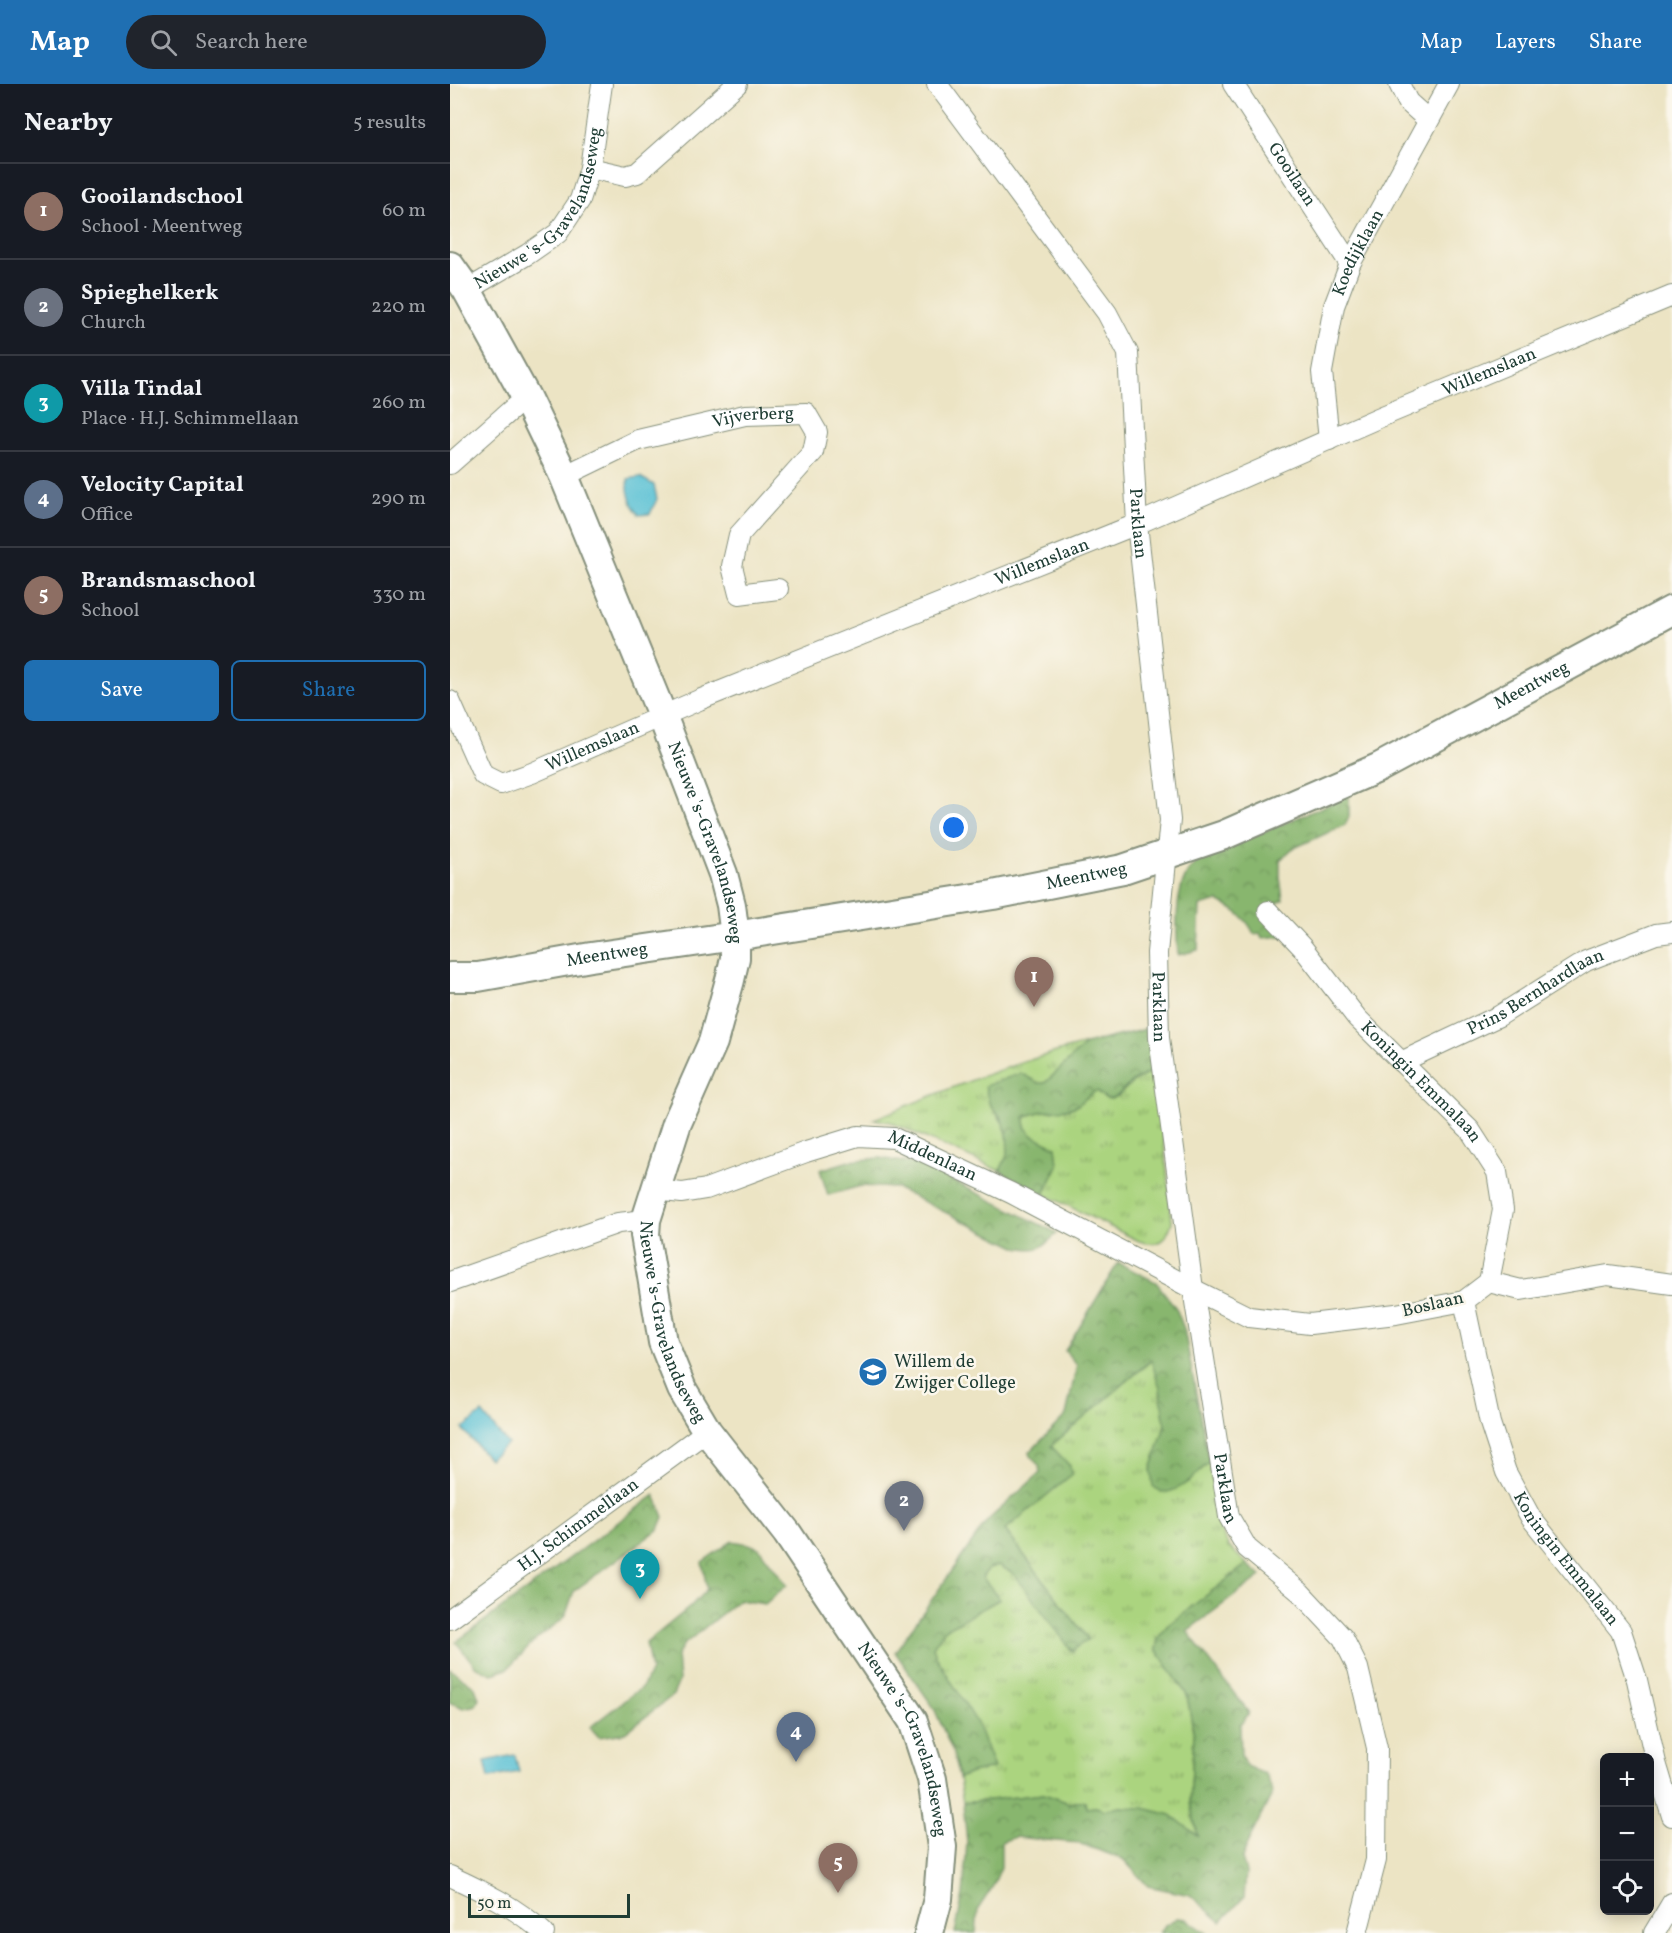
<!DOCTYPE html>
<meta charset="utf-8">
<style>
:root{--surface:#171b24;--page:#20242c;--text:#f1f3f6;--muted:#9ea1a6;--line:#363941;--accent:#1f6fb2}
body{margin:0;font-family:Vollkorn,serif;background:var(--page);color:var(--text)}
.controls{position:absolute;right:18px;bottom:18px;display:grid;overflow:hidden;border-radius:9px;box-shadow:0 3px 15px #0003}
.controls button{width:54px;height:54px;display:grid;place-items:center;padding:0;border:0;border-bottom:2px solid var(--line);background:var(--surface);color:var(--text);font:30px sans-serif}
.scale{position:absolute;left:18px;bottom:15px;width:162px;box-sizing:border-box;padding-left:6px;border:3px solid #1f3d34;border-top:0;font-size:16px;line-height:21px;white-space:nowrap;color:#1f3d34;-webkit-text-stroke:4px #fbf7ec;paint-order:stroke}
.you{position:absolute;left:504px;top:744px;width:21px;height:21px;margin:-15px;border:4px solid #fff;border-radius:50%;background:#1a73e8;box-shadow:0 0 0 9px #1a73e833}
.badge{display:grid;place-items:center;width:39px;height:39px;border-radius:50%;background:var(--accent);color:#fff;font-size:20px;font-weight:700}
.pin{position:absolute;translate:-50% -50px;filter:drop-shadow(0 2px 3px #0008)}
.pin::after{content:'';position:absolute;top:32px;width:21px;height:18px;background:inherit;clip-path:polygon(0 0,100% 0,50% 100%)}
.list{margin:0;padding:0;list-style:none}
h2{display:flex;justify-content:space-between;align-items:center;height:78px;margin:0;padding:0 24px;font-size:26px}
h2 small{font-size:20px;font-weight:400;color:var(--muted)}
.list li{display:grid;grid-template-columns:39px 1fr auto;gap:18px;align-items:center;box-sizing:border-box;height:96px;padding:0 24px;border-top:2px solid var(--line)}
.list b{display:block;font-size:22px;white-space:nowrap}
.list p{margin:0;font-size:20px;white-space:nowrap;color:var(--muted)}
.list em{font-size:20px;font-style:normal;color:var(--muted)}
.actions{display:flex;gap:12px;padding:18px 24px}
.actions a{flex:1;padding:14px 0;border:2px solid var(--accent);border-radius:9px;text-align:center;font-size:21px;color:var(--accent)}
.actions .main{background:var(--accent);color:#fff}
.icon{flex:none;width:33px;height:33px;fill:none;stroke:currentColor;stroke-width:2;stroke-linecap:round;stroke-linejoin:round}
.map{position:relative;flex:none;width:1222px;height:1849px;overflow:hidden}
header{display:flex;align-items:center;gap:36px;box-sizing:border-box;height:84px;padding:0 30px;background:var(--accent);color:#fff}
header strong{font-size:28px}
nav{display:flex;gap:33px;margin-inline-start:auto;font-size:21px}
.search{width:420px;height:54px;background:var(--page);display:flex;align-items:center;gap:15px;box-sizing:border-box;padding:0 21px;border-radius:33px;color:var(--muted);font-size:22px}
main{display:flex}
aside{flex:1;background:var(--surface)}
.map>svg:first-child{display:block}
</style>
<header>
<strong>Map</strong>
<div class="search"><svg class="icon" aria-label="search" viewBox="0 0 24 24"><circle cx="10" cy="10" r="6"/><path d="M15 15l6 6"/></svg>Search here</div>
<nav><a>Map</a><a>Layers</a><a>Share</a></nav>
</header>
<main>
<aside>
<h2>Nearby<small>5 results</small></h2>
<ul class="list">
<li><span class="badge" style="background:#8d6e63">1</span><div><b>Gooilandschool</b><p>School · Meentweg</p></div><em>60 m</em></li>
<li><span class="badge" style="background:#6b7280">2</span><div><b>Spieghelkerk</b><p>Church</p></div><em>220 m</em></li>
<li><span class="badge" style="background:#0f9aa8">3</span><div><b>Villa Tindal</b><p>Place · H.J. Schimmellaan</p></div><em>260 m</em></li>
<li><span class="badge" style="background:#5c6f8a">4</span><div><b>Velocity Capital</b><p>Office</p></div><em>290 m</em></li>
<li><span class="badge" style="background:#8d6e63">5</span><div><b>Brandsmaschool</b><p>School</p></div><em>330 m</em></li>
</ul>
<div class="actions"><a class="main">Save</a><a>Share</a></div>
</aside>
<div class="map">
<svg width="1222" height="1849" viewBox="0 0 1222 1849">
<defs>
<pattern id="grass-tufts" width="24" height="20" patternUnits="userSpaceOnUse" patternTransform="scale(1.5)"><rect width="24" height="20" fill="#abd47f"/><path d="M3 7l-1-3M5 7V3M7 7l1-3M15 17l-1-3M17 17v-4M19 17l1-3" fill="none" stroke="#8bad69"/></pattern>
<pattern id="forest-crowns" width="20" height="18" patternUnits="userSpaceOnUse" patternTransform="scale(1.5)"><rect width="20" height="18" fill="#88b66e"/><path d="M2 6a3 3 0 1 1 6 0M12 15a3 3 0 1 1 6 0" fill="none" stroke="#6f955b"/></pattern>
</defs>
<rect width="100%" height="100%" fill="#fbf7ec"/>
<filter id="ink" filterUnits="userSpaceOnUse"><feTurbulence type="fractalNoise" baseFrequency=".0167" numOctaves="2"/><feDisplacementMap in="SourceGraphic" scale="12" xChannelSelector="R" yChannelSelector="G"/><feConvolveMatrix kernelMatrix="1 2 1 2 8 2 1 2 1" color-interpolation-filters="sRGB"/></filter>
<filter id="wash" filterUnits="userSpaceOnUse"><feTurbulence type="fractalNoise" baseFrequency=".008" numOctaves="4" result="noise"/><feDisplacementMap in="SourceGraphic" scale="24" xChannelSelector="R" yChannelSelector="G"/><feGaussianBlur stdDeviation="1.35" result="paint"/><feColorMatrix in="noise" values="0 0 0 0 0 0 0 0 0 0 0 0 0 0 0 0 0 1.4 0 .05"/><feComposite in="paint" operator="in"/></filter>
<g filter="url(#wash)">
<rect width="100%" height="100%" fill="#ece4c4"/>
<!-- grass -->
<path fill="url(#grass-tufts)" stroke="#65885a" stroke-width="1.5" d="M636,960L595,999L588,1000L539,1019C550,1033 562,1050 558,1069C557,1075 552,1082 550,1087L440,1038L424,1035C493,1007 563,978 636,960Z
M704,986L715,1068L722,1138C716,1158 708,1163 689,1157L594,1110L608,1081L606,1064L582,1051L575,1043V1034C590,1023 609,1030 625,1022C634,1018 638,1006 648,1007C654,1008 661,1011 667,1013L682,999Z
M702,1276L710,1304L715,1342L701,1386L739,1398L759,1378L771,1447L779,1463L797,1480L717,1542L708,1555L706,1565L737,1611L744,1651L740,1719L748,1753L721,1731L671,1723L655,1726L646,1723L636,1724L634,1717L619,1719L594,1710L513,1719L509,1694L521,1689L543,1684L482,1563L495,1545L550,1515L532,1493L539,1484L549,1481L564,1490L622,1566L638,1555L555,1446L621,1391L620,1382L601,1362Z"/>
<!-- forest -->
<path fill="url(#forest-crowns)" stroke="#547a51" stroke-width="1.5" d="M899,712V733L895,741L842,765L830,776V793L833,816L814,826L833,852L812,854L810,849L804,850C797,834 784,825 768,817L750,822L748,866L728,871C726,847 725,809 738,788C741,783 747,779 751,774Z
M700,944L704,986C697,990 689,994 682,998C669,1008 663,1025 647,1007C638,1010 635,1016 628,1021C613,1030 592,1022 575,1034V1043L582,1051L606,1063L608,1081L594,1110L550,1087L558,1069L557,1048L552,1036L539,1019L535,1002L571,989L588,999H595L636,960Z
M430,1074L471,1081L607,1149C591,1166 588,1167 566,1163L446,1104L411,1102L378,1111L370,1086L399,1077Z
M668,1179L706,1198L726,1224L734,1245L759,1378C746,1391 732,1407 712,1409L703,1402L701,1386L715,1342L710,1304L701,1276L601,1362L620,1382L621,1391L555,1446L638,1555L622,1567L564,1490L549,1481L539,1484L532,1493L550,1515L495,1545L483,1563L487,1574L527,1639L544,1684L521,1689L509,1694L502,1666L484,1624L445,1568L537,1437L590,1389L589,1382L579,1369L616,1331L627,1281L615,1267Z
M205,1411L214,1433L209,1445L124,1507L115,1533L87,1555L57,1585L42,1590L25,1582L6,1558Z
M282,1457L299,1460L309,1464L337,1501L315,1520L289,1516L233,1561L227,1571L229,1597L223,1611L175,1649L149,1653L140,1643L193,1602L201,1587L196,1559L240,1523L257,1505L252,1478Z
M797,1480L811,1492L737,1547L799,1629L790,1641L791,1671L796,1682L815,1690L823,1708L796,1762L792,1775L796,1788L794,1813L771,1838L740,1811L698,1802L673,1775L628,1759L565,1753L551,1758V1783L542,1804L528,1825L526,1849H505L513,1811L517,1758L513,1719L594,1710L619,1719L635,1717L636,1724L646,1723L655,1726L671,1723L693,1724L721,1731L748,1752L740,1719L744,1651L737,1611L706,1565L708,1555L717,1542Z
M0,1585L25,1603L29,1614L26,1621L13,1624L0,1618Z
M727,1834L736,1835L757,1849H710L715,1841Z"/>
<!-- water -->
<path fill="#57c0d4" stroke="#3b7e84" stroke-width="1.5" d="M190,393L204,401L207,415L200,430L189,431C180,419 177,409 178,395Z
M32,1329L58,1360L39,1375L12,1345Z
M65,1671L69,1688L39,1694L35,1677Z"/>
</g>
<g filter="url(#ink)">
<g fill="none" stroke-linecap="round" stroke-linejoin="round">
<!-- street casing -->
<g stroke="#86907c" stroke-width="22">
<g id="street">
<path id="s1" d="M487,0L657,229L678,269L687,440L720,736L707,869L709,954L743,1205L779,1433L797,1464L850,1508L893,1554L908,1584L927,1664L926,1776L907,1849"/>
<path id="s2" d="M783,0L900,180"/>
<path d="M949,0L958,18L978,36"/>
<path d="M140,84L175,92L187,89L287,0"/>
<path id="s3" d="M17,206L78,170L108,149L130,116L140,84L152,0"/>
<path id="s4" d="M879,356L872,288L884,222L900,180L999,0"/>
<path d="M0,380L76,313"/>
<path id="s5" d="M114,392L188,356L295,331L356,329L367,348L363,368L289,451L282,482L289,510L328,505"/>
<path id="s6" d="M0,617L33,691L51,700L82,689L249,616L687,440L928,334L1222,212"/>
<path id="s7" d="M818,827L852,863L907,934L1020,1046L1047,1088L1053,1126L1039,1198"/>
<path id="s8" d="M951,978L1049,932L1136,877L1206,850L1222,848"/>
<path id="s9" d="M205,1106L232,1109L256,1105L356,1068L408,1052L444,1054L561,1109L743,1205L799,1233L860,1240L946,1230L1014,1217L1039,1198"/>
<path d="M0,1198L168,1139L196,1136"/>
<path d="M1039,1198L1071,1206L1158,1191L1222,1200"/>
<path id="s10" d="M1014,1217L1040,1339L1056,1388L1081,1434L1171,1547L1187,1596L1206,1679L1222,1732"/>
<path id="s11" d="M0,1535L257,1347"/>
<path d="M0,1792C33,1807 67,1824 94,1849"/>
<path d="M1204,1849L1222,1819"/>
</g>
</g>
<!-- secondary casing -->
<g stroke="#86907c" stroke-width="32">
<g id="secondary">
<path id="s12" d="M0,182L17,206L76,313L114,392L212,631L273,790L281,821L285,852V874L280,896L263,958L227,1039L196,1136L195,1151L213,1258L232,1305L257,1347L337,1449L463,1637L482,1695L492,1763L488,1815L479,1849"/>
<path id="s13" d="M0,893H28L141,873L285,852L543,811L673,785L774,751L928,684L1222,526"/>
</g>
</g>
<!-- street -->
<use href="#street" stroke="#fff" stroke-width="20"/>
<!-- secondary -->
<use href="#secondary" stroke="#fff" stroke-width="28"/>
</g>
</g>
<!-- icons -->
<defs>
<g id="school-disc" transform="scale(1.5)"><circle r="9.5" fill="#1f6fb2" stroke="#fbf7ec"/><path d="M0-5L7-2L0 1L-7-2ZM-4 1L0 2.5L4 1V4Q0 6-4 4Z" fill="#fff"/></g>
</defs>
<g fill-rule="evenodd">
<use href="#school-disc" x="423" y="1288"/>
</g>
<g text-anchor="middle" dominant-baseline="central" stroke-width="5" stroke-linejoin="round" paint-order="stroke">
<!-- street labels -->
<g font-size="18" fill="#1f3d34" stroke="#fbf7ec">
<text stroke="none"><textPath href="#s2" startOffset="108">Gooilaan</textPath></text>
<text stroke="none"><textPath href="#s3" startOffset="116">Nieuwe 's-Gravelandseweg</textPath></text>
<text stroke="none"><textPath href="#s4" startOffset="194">Koedijklaan</textPath></text>
<text stroke="none"><textPath href="#s6" startOffset="1172">Willemslaan</textPath></text>
<text stroke="none"><textPath href="#s5" startOffset="200">Vijverberg</textPath></text>
<text stroke="none"><textPath href="#s1" startOffset="501">Parklaan</textPath></text>
<text stroke="none"><textPath href="#s6" startOffset="686">Willemslaan</textPath></text>
<text stroke="none"><textPath href="#s13" startOffset="1131">Meentweg</textPath></text>
<text stroke="none"><textPath href="#s6" startOffset="200">Willemslaan</textPath></text>
<text stroke="none"><textPath href="#s12" startOffset="633">Nieuwe 's-Gravelandseweg</textPath></text>
<text stroke="none"><textPath href="#s13" startOffset="645">Meentweg</textPath></text>
<text stroke="none"><textPath href="#s13" startOffset="159">Meentweg</textPath></text>
<text stroke="none"><textPath href="#s8" startOffset="152">Prins Bernhardlaan</textPath></text>
<text stroke="none"><textPath href="#s1" startOffset="987">Parklaan</textPath></text>
<text stroke="none"><textPath href="#s7" startOffset="230">Koningin Emmalaan</textPath></text>
<text stroke="none"><textPath href="#s9" startOffset="291">Middenlaan</textPath></text>
<text transform="translate(983 1221) rotate(-13)">Boslaan</text>
<text stroke="none"><textPath href="#s12" startOffset="1137">Nieuwe 's-Gravelandseweg</textPath></text>
<text stroke="none"><textPath href="#s1" startOffset="1473">Parklaan</textPath></text>
<text stroke="none"><textPath href="#s11" startOffset="159">H.J. Schimmellaan</textPath></text>
<text stroke="none"><textPath href="#s10" startOffset="282">Koningin Emmalaan</textPath></text>
<text stroke="none"><textPath href="#s12" startOffset="1623">Nieuwe 's-Gravelandseweg</textPath></text>
</g>
<!-- poi labels -->
<g font-size="18" fill="#1f3d34" stroke="#fbf7ec" text-anchor="start">
<text x="444" y="1278">Willem de<tspan x="444" dy="21">Zwijger College</tspan></text>
</g>
</g>
</svg>
<div class="controls">
<button>+</button>
<button>−</button>
<button><svg class="icon" aria-label="locate" viewBox="0 0 24 24"><circle cx="12" cy="12" r="6"/><path d="M12 2v4M12 18v4M2 12h4M18 12h4"/></svg></button>
</div>
<div class="scale">50 m</div>
<div class="you"></div>
<div class="pin badge" style="left:584px;top:923px;background:#8d6e63">1</div>
<div class="pin badge" style="left:454px;top:1447px;background:#6b7280">2</div>
<div class="pin badge" style="left:190px;top:1515px;background:#0f9aa8">3</div>
<div class="pin badge" style="left:346px;top:1678px;background:#5c6f8a">4</div>
<div class="pin badge" style="left:388px;top:1809px;background:#8d6e63">5</div>
</div>
</main>
